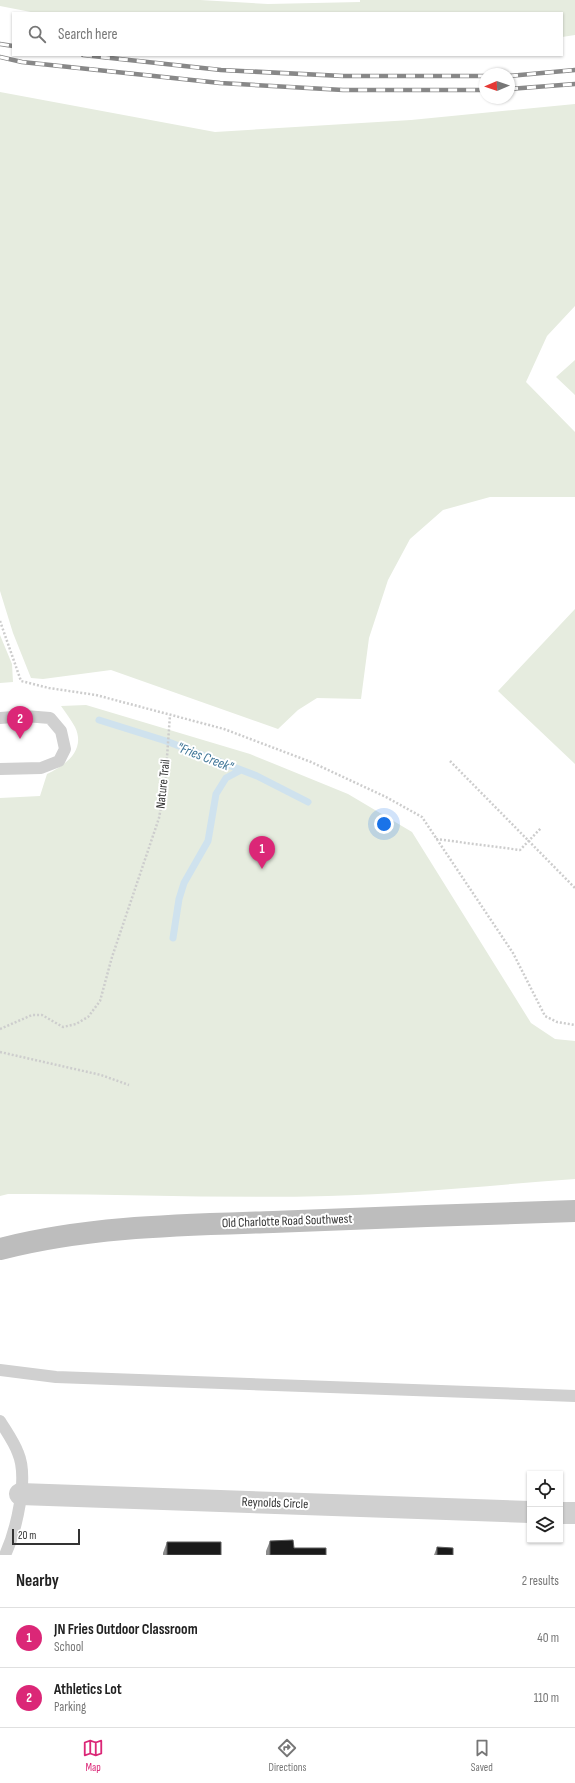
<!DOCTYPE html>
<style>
:root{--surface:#fff;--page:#f2f2f2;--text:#222;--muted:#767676;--line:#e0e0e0;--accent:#db2777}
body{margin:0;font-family:"Sofia Sans Condensed",sans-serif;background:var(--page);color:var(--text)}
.controls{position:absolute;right:12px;bottom:12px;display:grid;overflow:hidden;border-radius:0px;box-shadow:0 1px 3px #0004}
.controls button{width:36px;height:36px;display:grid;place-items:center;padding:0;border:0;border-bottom:1px solid var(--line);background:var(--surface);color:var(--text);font:20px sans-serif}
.compass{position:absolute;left:479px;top:68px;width:36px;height:36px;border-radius:50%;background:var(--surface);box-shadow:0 1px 3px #0004;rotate:268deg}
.scale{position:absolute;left:12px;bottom:10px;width:68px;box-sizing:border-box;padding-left:4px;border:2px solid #333;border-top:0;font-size:11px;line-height:14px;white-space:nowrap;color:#333;-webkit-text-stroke:3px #fff;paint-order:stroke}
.you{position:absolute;left:384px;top:824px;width:14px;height:14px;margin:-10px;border:3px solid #fff;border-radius:50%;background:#1a73e8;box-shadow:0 0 0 6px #1a73e833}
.badge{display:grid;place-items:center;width:26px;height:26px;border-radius:50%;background:var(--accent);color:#fff;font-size:13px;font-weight:700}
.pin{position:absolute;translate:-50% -33px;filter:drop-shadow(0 1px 2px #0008)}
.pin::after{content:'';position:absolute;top:21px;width:14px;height:12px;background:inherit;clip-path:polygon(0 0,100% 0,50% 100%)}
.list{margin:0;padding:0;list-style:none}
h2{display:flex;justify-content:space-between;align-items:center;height:52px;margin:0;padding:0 16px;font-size:17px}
h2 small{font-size:13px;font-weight:400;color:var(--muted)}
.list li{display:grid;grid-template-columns:26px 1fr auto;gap:12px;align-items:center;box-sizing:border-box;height:60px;padding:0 16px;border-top:1px solid var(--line)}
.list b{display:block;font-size:15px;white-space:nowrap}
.list p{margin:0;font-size:13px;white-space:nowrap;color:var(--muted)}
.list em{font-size:13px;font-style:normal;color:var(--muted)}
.icon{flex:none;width:22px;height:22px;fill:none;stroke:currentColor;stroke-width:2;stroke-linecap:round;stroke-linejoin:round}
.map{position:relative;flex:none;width:575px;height:1555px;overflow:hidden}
.search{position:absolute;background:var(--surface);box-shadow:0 1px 3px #0004;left:12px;right:12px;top:12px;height:44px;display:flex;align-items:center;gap:10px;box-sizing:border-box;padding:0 14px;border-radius:0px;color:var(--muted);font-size:15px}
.sheet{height:172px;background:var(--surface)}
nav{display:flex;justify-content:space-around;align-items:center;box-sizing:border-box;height:56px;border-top:1px solid var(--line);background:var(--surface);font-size:11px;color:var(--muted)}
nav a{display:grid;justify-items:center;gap:2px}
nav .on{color:var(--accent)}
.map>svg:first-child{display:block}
</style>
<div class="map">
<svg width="575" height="1555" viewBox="0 0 575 1555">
<rect width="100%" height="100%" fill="#fff"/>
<!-- green -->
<path fill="#e6ecdf" d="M0,0H200L268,4L360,2V0H575V35L562,37V13H36L0,6Z
M0,92L215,132L411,120L575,104V306L547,336L526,382L575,432V497H490L443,510L410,539L388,580L369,638L361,699L317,698L298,710L278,729L111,670L43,679L31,678L13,633L0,591Z
M575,360V395L556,377Z
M575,609V764L498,691Z
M0,635L12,664L13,682L0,683Z
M86,705L250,754L348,794L412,832L531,1023L555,1039L575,1041V1179C493,1185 409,1194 328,1196C221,1199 114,1193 8,1194L0,1196V798L40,796L47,774C66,765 86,750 75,727C71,720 66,713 61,706Z"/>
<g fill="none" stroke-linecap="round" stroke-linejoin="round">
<!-- stream -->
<path stroke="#cfe2ee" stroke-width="7" d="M99,720L166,741L257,776L308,802
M173,938L179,899L184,883L208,841L216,794L226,778L241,770"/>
<!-- path -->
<path stroke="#cdcdcd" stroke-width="2.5" stroke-dasharray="2 2" stroke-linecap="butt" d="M0,621L21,681L49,688L96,695L224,729L311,762L386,797L422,817L513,953L545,1016L557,1022L575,1025
M450,761L575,888
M436,839L520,850L541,828
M0,1029L32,1015H42L63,1027L76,1024L88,1017L100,1001L112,957L159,818L165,785L170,715
M0,1052L101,1075L129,1085"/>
<!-- lane -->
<path stroke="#d0d0d0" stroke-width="12" d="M0,718L25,716L50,718L61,731L65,749L59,761L41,768L0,769
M0,1370L56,1377L575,1396
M0,1421C6,1431 14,1442 18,1453C29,1478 16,1531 5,1555"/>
<!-- street -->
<path stroke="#d0d0d0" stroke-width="22" d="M20,1494L530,1512
M560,1513H575"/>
<!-- secondary -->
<path stroke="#bdbdbd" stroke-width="22" d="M0,1249C89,1226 182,1225 273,1222C374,1218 474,1214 575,1211"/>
<!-- rail casing -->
<g stroke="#888" stroke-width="4.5">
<path id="rail" d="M0,44L13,46
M83,55L221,70L343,76H485
M0,57L22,62L220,83L343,90H485
M509,76L575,70
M509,89L575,84"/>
</g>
<!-- rail -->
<use href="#rail" stroke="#fff" stroke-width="3" stroke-dasharray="9" stroke-linecap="butt"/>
</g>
<!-- wall -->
<path fill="#8c8c8c" d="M270,1541L294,1548L326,1555H266V1551Z
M167,1542L221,1555H163V1553Z
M437,1547L453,1555H434Z"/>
<!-- building -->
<path fill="#1a1a1a" stroke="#5f5f5f" d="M293,1540L294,1548H326V1555H270V1541Z
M167,1542H221V1555H167Z
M437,1547L453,1548V1555H437Z"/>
<g text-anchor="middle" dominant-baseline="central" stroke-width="4" stroke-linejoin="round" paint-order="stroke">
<!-- street labels -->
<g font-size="13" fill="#333" stroke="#fff">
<text transform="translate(163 784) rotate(-84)">Nature Trail</text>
<text transform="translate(287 1221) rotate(-2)">Old Charlotte Road Southwest</text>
<text transform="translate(275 1503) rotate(2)">Reynolds Circle</text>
</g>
<!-- water labels -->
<g font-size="14" font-style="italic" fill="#3f7597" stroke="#fff">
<text transform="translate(205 757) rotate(21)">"Fries Creek"</text>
</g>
</g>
</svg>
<div class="controls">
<button><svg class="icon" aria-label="locate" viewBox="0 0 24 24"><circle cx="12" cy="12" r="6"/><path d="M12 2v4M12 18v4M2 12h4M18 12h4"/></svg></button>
<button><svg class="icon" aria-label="layers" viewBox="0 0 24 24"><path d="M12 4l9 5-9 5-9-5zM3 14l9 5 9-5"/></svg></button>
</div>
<svg class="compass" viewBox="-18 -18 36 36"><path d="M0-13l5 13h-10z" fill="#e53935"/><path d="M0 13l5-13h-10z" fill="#767676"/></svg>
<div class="scale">20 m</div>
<div class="you"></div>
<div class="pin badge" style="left:262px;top:869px">1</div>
<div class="pin badge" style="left:20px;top:739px">2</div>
<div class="search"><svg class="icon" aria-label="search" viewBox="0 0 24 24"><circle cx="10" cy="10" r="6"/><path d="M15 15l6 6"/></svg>Search here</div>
</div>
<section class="sheet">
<h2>Nearby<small>2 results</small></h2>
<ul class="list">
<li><span class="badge">1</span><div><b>JN Fries Outdoor Classroom</b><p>School</p></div><em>40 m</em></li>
<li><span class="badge">2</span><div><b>Athletics Lot</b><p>Parking</p></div><em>110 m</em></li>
</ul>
</section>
<nav>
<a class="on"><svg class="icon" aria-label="map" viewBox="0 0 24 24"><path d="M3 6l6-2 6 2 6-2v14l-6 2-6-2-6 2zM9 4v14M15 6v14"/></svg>Map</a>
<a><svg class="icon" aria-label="directions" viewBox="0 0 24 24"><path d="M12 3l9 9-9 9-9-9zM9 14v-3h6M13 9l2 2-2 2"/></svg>Directions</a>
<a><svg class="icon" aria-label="saved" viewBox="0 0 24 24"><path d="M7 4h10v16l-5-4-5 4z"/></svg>Saved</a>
</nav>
